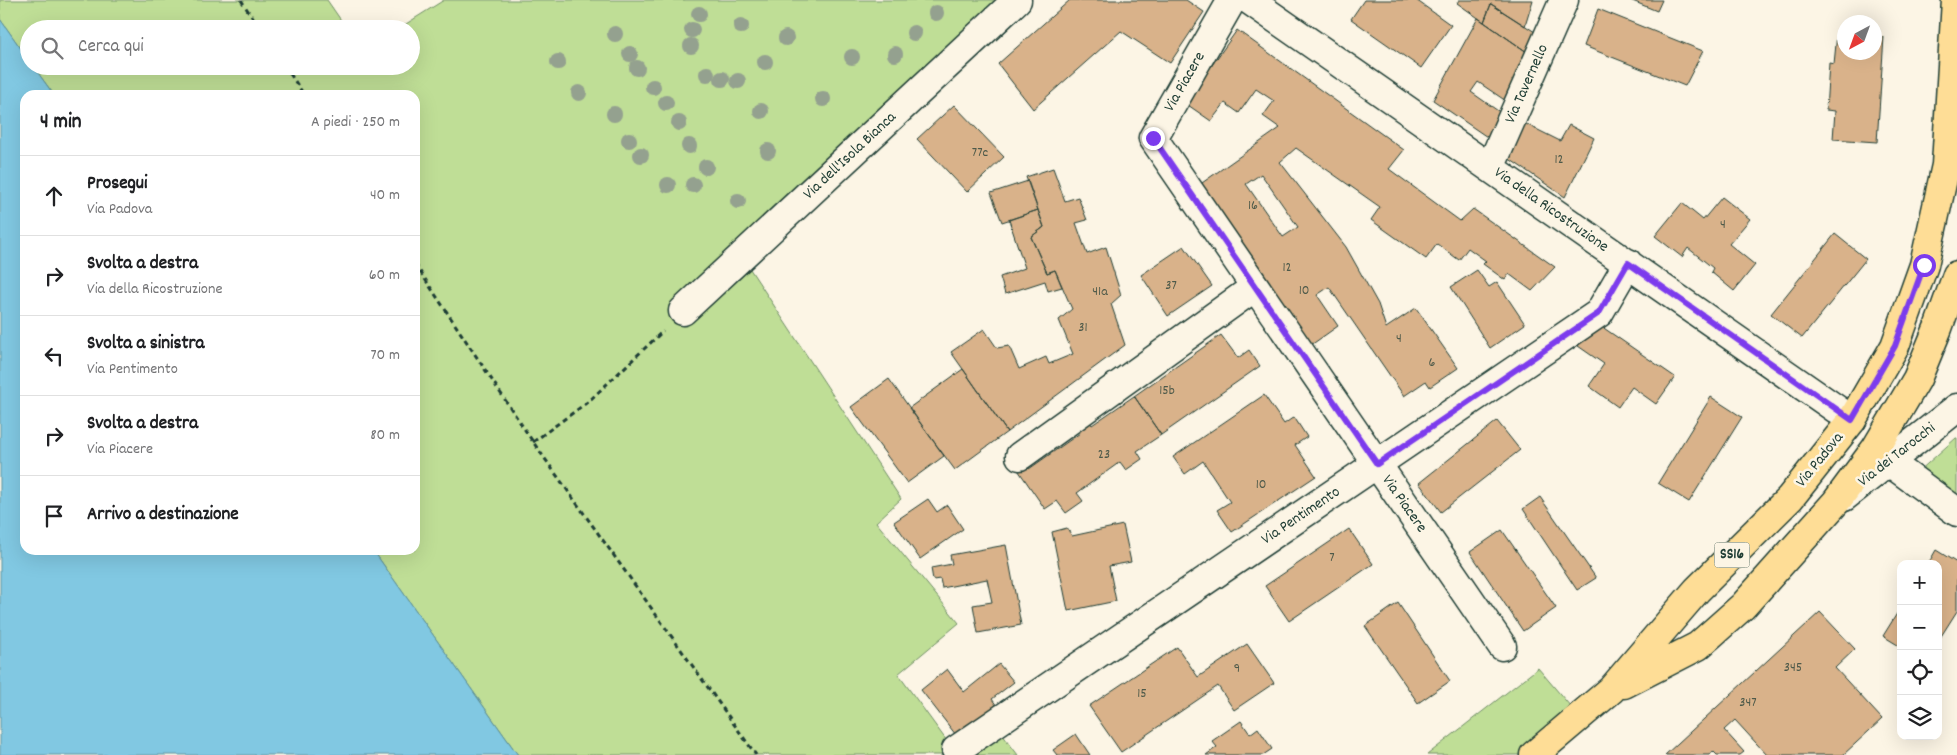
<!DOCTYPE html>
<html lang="it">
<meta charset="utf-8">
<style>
:root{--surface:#fff;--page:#f2f2f2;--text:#202124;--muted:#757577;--line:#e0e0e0}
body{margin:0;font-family:Dekko,sans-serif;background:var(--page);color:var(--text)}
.controls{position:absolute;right:15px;bottom:15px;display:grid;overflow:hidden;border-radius:10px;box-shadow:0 5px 20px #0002}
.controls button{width:45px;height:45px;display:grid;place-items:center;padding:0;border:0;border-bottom:1px solid var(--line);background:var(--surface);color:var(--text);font:25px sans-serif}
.compass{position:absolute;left:1837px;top:15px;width:45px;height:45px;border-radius:50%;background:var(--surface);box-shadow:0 5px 20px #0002;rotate:221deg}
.stop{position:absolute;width:15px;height:15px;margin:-11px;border:4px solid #7c3aed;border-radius:50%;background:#fff}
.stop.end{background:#7c3aed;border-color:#fff;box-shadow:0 1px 5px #0008}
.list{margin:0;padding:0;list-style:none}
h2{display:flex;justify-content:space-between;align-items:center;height:65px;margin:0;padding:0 20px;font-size:21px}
h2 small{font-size:16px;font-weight:400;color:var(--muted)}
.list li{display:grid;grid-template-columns:32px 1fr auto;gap:15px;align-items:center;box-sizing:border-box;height:80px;padding:0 20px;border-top:1px solid var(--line)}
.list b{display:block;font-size:19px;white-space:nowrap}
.list p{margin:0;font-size:16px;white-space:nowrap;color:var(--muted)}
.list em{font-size:16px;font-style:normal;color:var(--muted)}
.icon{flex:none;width:28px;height:28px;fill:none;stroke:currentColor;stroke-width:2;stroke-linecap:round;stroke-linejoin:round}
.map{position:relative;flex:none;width:1957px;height:755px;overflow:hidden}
.search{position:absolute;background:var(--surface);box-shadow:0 5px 20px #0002;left:20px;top:20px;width:400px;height:55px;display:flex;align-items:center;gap:12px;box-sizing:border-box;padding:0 18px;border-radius:28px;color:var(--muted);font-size:19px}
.panel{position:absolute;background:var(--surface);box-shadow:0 5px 20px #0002;left:20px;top:90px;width:400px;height:465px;border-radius:15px}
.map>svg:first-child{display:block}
</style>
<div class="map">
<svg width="1957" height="755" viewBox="0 0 1957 755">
<rect width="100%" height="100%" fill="#fcf5e5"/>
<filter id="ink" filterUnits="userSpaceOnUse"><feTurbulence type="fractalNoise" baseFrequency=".02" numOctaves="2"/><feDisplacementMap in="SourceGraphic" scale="10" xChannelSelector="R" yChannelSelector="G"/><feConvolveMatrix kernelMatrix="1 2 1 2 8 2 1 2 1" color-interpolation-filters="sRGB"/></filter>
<g filter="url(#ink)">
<!-- green -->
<path fill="#bfde96" stroke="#6f8e65" d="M0,0H327L347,29H29V60L0,19Z
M444,0H1020L748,266L901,499L876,522L959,623L898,674L957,755H518L373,550H415V95H54L33,66H411V29H398Z
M1956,438H1957V501L1918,472Z
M1538,668L1582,720L1521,755H1427Z
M1002,734L1018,755H966Z"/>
<!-- water -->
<path fill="#81c8e2" stroke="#5a909c" d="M0,19L29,60V66H33L54,95H25V550H373L518,755H0Z"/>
<!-- building -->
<path fill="#d9b28a" stroke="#1f3d34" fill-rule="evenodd" d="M1070,0H1186L1204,12L1170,63L1121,31L1033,109L998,64Z
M1364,0H1416L1451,25L1421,68L1351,19Z
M1459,0H1533L1525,26L1491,4L1484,22L1457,3Z
M1630,0H1662L1657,11Z
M1491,4L1535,32L1527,52L1484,22Z
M1598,9L1703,51L1685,86L1584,46Z
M1478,18L1527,52L1506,101L1478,82L1471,92L1501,113L1490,139L1433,100Z
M1237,30L1404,150L1389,169L1460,221L1473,209L1555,267L1532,291L1509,274L1505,280L1483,264L1486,261L1468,248L1459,260L1437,244L1426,259L1371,220L1380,207L1296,148L1280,162L1346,247L1378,304L1386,328L1416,308L1458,368L1430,387L1426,381L1404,396L1329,287L1317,295L1338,326L1304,350L1192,190L1280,128L1263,116L1274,101L1256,89L1239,113L1225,103L1211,121L1185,103ZM1261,174L1298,227L1283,237L1246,184Z
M1837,34H1844V52H1874V36L1884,37L1877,142L1833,139L1835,111L1826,110L1829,63L1834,64Z
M954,105L1004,157L967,192L917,139Z
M1522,122L1560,141L1569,125L1594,138L1565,197L1505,156Z
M1053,168L1065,201L1078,197L1087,220L1076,223L1087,254L1106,247L1121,295L1111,304L1125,345L1007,432L951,352L984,329L997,348L1009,346L1019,369L1046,357L1049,364L1073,354L1059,320L1072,309L1055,270L1047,273L1031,237L1044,227L1026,177Z
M1028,181L1038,210L1002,222L991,193Z
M1722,197L1750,219L1729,244L1755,265L1734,291L1711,272L1713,268L1688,248L1682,257L1655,236L1682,203L1703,220Z
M1038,210L1044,227L1031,237L1047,273L1055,270L1062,287L1048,291L1045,281L1005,294L1000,277L1025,268L1009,220Z
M1835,234L1866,259L1802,338L1771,314Z
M1184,246L1212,286L1168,316L1141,275Z
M1477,270L1489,287L1497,282L1525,324L1490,348L1451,287Z
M1595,322L1675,377L1656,404L1632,387L1618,407L1589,386L1604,364L1578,346Z
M1221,335L1238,358L1249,350L1260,366L1161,435L1134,396Z
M963,369L1007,432L955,470L909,408Z
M889,379L944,456L907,483L851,407Z
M1264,395L1284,424L1294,417L1307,437L1295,445L1316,476L1232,532L1217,510L1230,502L1203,461L1185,474L1173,457Z
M1134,396L1161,435L1137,451L1142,459L1126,470L1120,462L1077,493L1083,501L1066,513L1057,501L1045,509L1014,464L1022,459L1029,469L1080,433L1071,420L1083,412L1092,425Z
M1711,397L1742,417L1689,502L1658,483Z
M1497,421L1520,450L1441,512L1419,483Z
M1540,497L1596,578L1577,590L1523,509Z
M928,499L937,512L947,505L963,529L920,559L894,522Z
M1123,525L1131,562L1109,566L1116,601L1068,611L1052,532L1067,528L1072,536Z
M1349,529L1373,564L1289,621L1265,586Z
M1502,530L1556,608L1523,631L1470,552Z
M1006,545L1021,625L978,633L973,605L992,602L987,579L942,588L940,579L933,580L931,568L952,564L950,555Z
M1936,550L1957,563V611L1938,641V564H1928Z
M1398,603L1450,681L1418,703L1365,626Z
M1901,607V647L1883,636Z
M1820,612L1855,649L1835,668L1882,719L1843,755H1767L1735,720L1724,730L1744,752L1740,755H1717L1713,751L1710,755H1665Z
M1247,644L1274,683L1234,710L1218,686L1121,752L1089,706L1177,647L1198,677Z
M999,664L1014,682L992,699L999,709L956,735L921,690L947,669L964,692Z
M1241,721L1250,734L1258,728L1272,749L1263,755H1206L1217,747L1212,741Z
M1076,734L1090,755H1057L1053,750Z"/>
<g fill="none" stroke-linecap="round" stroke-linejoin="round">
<!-- minor casing -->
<g stroke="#1f3d34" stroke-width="31">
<path id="minor" d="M1232,0L1153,138L1502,646
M1249,0L1852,420
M1490,168L1564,0
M683,311L1017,0
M1020,456L1255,287
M1889,462L1957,512
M1844,497L1957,408
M956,750L1599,313L1628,263"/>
</g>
<!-- major casing -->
<g stroke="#1f3d34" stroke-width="31">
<path id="major" d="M1624,684L1698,646L1743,606L1836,502L1876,448L1917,379L1938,328L1957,275
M1534,755L1611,690L1697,590L1790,498L1852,420L1895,346L1924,265L1946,165L1956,0"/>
</g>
<!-- path -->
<path stroke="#1f3d34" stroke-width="3" stroke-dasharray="5 4" stroke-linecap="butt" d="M241,0L260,29
M285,66L304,95
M415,264L533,442L756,755
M533,442L589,401L663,331"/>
<!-- minor -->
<use href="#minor" stroke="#fcf5e5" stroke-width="28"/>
<!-- major -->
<use href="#major" stroke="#fedd96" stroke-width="28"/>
</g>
<!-- trees -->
<g fill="#94a18f">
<circle cx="936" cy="13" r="8"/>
<circle cx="699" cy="14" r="8"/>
<circle cx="741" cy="26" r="8"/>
<circle cx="692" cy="30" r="8"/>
<circle cx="914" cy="33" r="8"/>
<circle cx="615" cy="34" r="8"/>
<circle cx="786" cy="38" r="8"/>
<circle cx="691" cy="46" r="8"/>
<circle cx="630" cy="54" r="8"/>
<circle cx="895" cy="54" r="8"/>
<circle cx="852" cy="57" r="8"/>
<circle cx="558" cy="62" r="8"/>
<circle cx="765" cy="62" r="8"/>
<circle cx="637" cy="68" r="8"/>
<circle cx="707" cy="74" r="8"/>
<circle cx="722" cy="79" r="8"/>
<circle cx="738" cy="81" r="8"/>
<circle cx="653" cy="87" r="8"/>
<circle cx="579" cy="93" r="8"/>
<circle cx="823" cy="99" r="8"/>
<circle cx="666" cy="103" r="8"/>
<circle cx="761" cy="111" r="8"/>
<circle cx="614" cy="114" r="8"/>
<circle cx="679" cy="123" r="8"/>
<circle cx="629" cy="140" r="8"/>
<circle cx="689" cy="146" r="8"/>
<circle cx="768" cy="151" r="8"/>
<circle cx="641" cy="155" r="8"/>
<circle cx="706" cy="167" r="8"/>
<circle cx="668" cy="185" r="8"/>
<circle cx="693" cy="185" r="8"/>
<circle cx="738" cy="201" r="8"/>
</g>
</g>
<g fill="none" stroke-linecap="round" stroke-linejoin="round" filter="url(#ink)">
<!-- route -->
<path stroke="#7c3aed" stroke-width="6" d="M1153,138L1377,464L1599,313L1628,263L1852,420L1895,346L1924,265"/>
</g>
<g text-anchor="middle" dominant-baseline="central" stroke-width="5" stroke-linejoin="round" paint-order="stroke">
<!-- number labels -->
<g font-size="14" fill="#4e5a4a">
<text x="980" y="153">77c</text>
<text x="1559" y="160">12</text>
<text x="1253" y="206">16</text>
<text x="1723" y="225">4</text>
<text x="1287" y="268">12</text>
<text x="1171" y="286">37</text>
<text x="1304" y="291">10</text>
<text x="1100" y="292">41a</text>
<text x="1083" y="328">31</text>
<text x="1399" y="339">4</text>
<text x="1432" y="363">6</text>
<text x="1167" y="391">15b</text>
<text x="1104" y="455">23</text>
<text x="1261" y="485">10</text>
<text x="1332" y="558">7</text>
<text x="1793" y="668">345</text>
<text x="1237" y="669">9</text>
<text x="1142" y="694">15</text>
<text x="1748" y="703">347</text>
</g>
<!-- shield labels -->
<rect fill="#fcf5e5" stroke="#617469" stroke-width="1" x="1714.5" y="542.5" width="35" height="25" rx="4"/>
<g font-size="15" font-weight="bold" fill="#1f3d34">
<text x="1732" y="555">SS16</text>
</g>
<!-- street labels -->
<g font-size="16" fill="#1f3d34" stroke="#fcf5e5">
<text transform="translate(1185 82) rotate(-60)">Via Piacere</text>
<text transform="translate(1527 84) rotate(-66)">Via Tavernello</text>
<text transform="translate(850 156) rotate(-43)">Via dell'Isola Bianca</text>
<text transform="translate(1551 210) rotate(35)">Via della Ricostruzione</text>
<text transform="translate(1897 455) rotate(-38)">Via dei Tarocchi</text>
<text transform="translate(1820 460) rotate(-51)">Via Padova</text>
<text transform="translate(1404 504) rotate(55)">Via Piacere</text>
<text transform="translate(1301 516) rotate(-34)">Via Pentimento</text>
</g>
</g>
</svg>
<div class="controls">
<button>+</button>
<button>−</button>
<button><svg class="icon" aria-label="locate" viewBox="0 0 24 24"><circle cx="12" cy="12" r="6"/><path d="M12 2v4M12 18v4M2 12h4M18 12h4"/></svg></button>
<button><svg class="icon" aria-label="layers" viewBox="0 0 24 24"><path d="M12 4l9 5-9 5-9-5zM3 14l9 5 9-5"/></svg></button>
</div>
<svg class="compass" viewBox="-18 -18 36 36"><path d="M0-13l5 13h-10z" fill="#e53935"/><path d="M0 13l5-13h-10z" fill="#757577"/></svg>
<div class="stop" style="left:1924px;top:265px"></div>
<div class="stop end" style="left:1153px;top:138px"></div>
<div class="search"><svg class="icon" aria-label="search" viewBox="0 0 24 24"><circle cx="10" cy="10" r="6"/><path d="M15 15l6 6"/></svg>Cerca qui</div>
<section class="panel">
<h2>4 min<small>A piedi · 250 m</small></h2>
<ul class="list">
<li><svg class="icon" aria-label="ahead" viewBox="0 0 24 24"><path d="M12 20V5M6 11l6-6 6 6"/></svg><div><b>Prosegui</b><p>Via Padova</p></div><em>40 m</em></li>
<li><svg class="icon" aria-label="right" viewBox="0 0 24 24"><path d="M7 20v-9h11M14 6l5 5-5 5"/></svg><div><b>Svolta a destra</b><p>Via della Ricostruzione</p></div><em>60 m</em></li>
<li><svg class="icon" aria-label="left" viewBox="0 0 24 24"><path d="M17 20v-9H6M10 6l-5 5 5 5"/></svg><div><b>Svolta a sinistra</b><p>Via Pentimento</p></div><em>70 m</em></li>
<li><svg class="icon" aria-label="right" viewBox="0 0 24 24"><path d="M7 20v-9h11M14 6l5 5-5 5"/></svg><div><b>Svolta a destra</b><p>Via Piacere</p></div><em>80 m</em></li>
<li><svg class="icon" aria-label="arrive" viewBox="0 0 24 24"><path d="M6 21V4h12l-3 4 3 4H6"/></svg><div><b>Arrivo a destinazione</b></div></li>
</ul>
</section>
</div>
